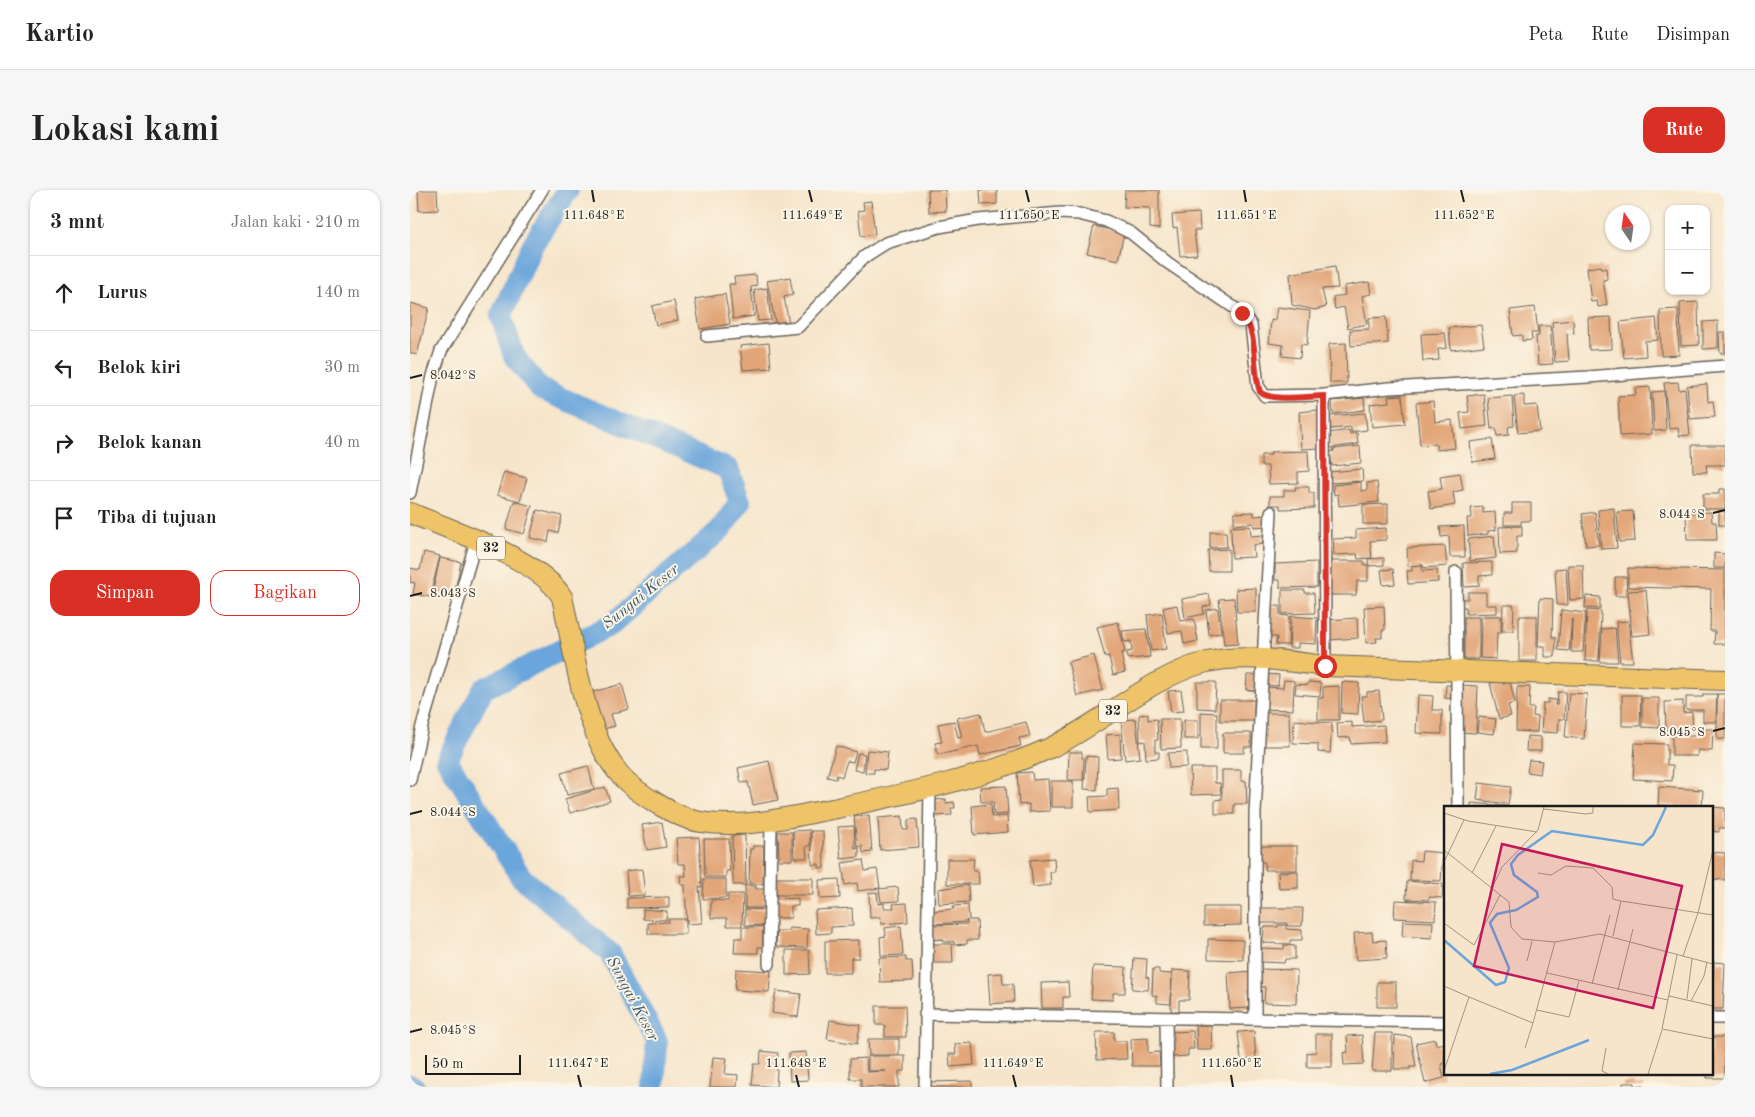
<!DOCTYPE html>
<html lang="id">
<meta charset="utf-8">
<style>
:root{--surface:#fff;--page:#f6f6f6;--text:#222;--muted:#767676;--line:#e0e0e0;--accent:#d93025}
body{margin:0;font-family:"Old Standard TT",serif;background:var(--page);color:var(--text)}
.controls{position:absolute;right:15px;top:15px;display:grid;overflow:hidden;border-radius:10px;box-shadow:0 1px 4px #0004}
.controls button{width:45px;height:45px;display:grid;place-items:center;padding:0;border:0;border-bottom:1px solid var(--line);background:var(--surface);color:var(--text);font:25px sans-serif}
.compass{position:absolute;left:1195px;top:15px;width:45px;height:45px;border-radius:50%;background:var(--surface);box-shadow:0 1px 4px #0004;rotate:347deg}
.scale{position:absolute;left:15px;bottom:12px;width:96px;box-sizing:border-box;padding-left:5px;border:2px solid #1c1c1c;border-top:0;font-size:14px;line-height:18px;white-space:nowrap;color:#1c1c1c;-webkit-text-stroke:4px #fcf5e5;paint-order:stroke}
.stop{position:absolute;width:15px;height:15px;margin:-11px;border:4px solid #d93025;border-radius:50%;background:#fff}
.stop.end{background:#d93025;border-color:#fff;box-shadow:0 1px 5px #0008}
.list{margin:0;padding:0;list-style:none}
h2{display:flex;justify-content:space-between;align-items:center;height:65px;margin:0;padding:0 20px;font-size:21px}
h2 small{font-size:16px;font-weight:400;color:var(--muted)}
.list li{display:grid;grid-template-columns:32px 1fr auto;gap:15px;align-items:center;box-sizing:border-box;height:75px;padding:0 20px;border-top:1px solid var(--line)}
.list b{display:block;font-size:19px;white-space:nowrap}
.list em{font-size:16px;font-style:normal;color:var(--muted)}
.actions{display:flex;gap:10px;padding:15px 20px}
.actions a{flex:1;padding:11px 0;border:1px solid var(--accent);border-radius:15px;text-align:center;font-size:18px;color:var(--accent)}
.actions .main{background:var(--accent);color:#fff}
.icon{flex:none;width:28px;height:28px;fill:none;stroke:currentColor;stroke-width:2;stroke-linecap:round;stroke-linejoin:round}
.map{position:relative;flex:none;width:1315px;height:897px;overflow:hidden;border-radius:15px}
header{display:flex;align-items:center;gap:30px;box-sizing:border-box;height:70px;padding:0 25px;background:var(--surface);border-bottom:1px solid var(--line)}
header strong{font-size:24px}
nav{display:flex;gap:28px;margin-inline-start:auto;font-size:18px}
.intro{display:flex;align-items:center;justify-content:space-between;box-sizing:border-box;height:120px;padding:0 30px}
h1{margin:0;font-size:35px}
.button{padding:12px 22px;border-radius:15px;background:var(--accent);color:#fff;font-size:18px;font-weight:700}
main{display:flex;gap:30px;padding:0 30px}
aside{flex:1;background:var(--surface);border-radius:15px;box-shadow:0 1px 4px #0004}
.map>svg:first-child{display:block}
</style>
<header>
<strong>Kartio</strong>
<nav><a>Peta</a><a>Rute</a><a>Disimpan</a></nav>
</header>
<div class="intro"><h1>Lokasi kami</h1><a class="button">Rute</a></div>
<main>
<aside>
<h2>3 mnt<small>Jalan kaki · 210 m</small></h2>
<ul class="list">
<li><svg class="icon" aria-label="ahead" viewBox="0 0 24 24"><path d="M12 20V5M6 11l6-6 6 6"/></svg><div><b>Lurus</b></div><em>140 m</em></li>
<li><svg class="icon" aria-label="left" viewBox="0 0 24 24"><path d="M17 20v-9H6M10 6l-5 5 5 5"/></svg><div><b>Belok kiri</b></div><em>30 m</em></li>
<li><svg class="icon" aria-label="right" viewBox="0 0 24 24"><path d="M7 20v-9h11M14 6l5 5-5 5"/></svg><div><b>Belok kanan</b></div><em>40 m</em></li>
<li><svg class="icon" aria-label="arrive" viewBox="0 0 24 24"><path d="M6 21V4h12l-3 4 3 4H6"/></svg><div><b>Tiba di tujuan</b></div></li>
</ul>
<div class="actions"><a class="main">Simpan</a><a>Bagikan</a></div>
</aside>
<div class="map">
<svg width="1315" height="897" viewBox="0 0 1315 897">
<rect width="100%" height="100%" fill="#fcf5e5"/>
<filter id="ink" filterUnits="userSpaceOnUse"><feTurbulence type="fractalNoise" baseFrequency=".02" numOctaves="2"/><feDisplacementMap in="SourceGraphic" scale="10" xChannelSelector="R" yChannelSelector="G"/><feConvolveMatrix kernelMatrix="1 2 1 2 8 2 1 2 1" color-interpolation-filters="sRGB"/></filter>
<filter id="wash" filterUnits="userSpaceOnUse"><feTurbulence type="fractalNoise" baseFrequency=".0096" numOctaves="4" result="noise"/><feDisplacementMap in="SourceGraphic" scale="20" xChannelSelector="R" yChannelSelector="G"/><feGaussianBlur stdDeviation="1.12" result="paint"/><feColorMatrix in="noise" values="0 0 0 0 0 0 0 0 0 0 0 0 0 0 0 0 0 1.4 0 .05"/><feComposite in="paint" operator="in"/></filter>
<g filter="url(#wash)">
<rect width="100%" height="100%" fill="#f6e5cb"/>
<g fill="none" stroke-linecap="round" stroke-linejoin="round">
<!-- river -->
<path stroke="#6aa5db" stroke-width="22" d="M158,0L123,54L91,126L104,166L130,199L318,279L330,312L310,340L201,435L73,499L37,570L111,687L200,763L247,851L244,897
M0,895L4,897"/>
</g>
<g id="blocks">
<!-- building -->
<path fill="#e2a679" d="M8,0H27L28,20L9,21Z
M518,0H535L536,21L519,22Z
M570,0H587V14L571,15Z
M715,0H749V39L740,38V18L714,17Z
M461,11L465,44L451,46L448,21L454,20L453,12Z
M789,23L790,40H784L787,65L770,66L767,37L763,38L762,25Z
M684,36L714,43L708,70L677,63Z
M925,76L928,98L912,99L916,117L905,120L882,115L880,84Z
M1191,76L1192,79L1196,78L1197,89L1193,90L1197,115L1188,117L1187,111L1181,112L1177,78Z
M346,85L347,96L341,97L344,126L323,129L319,94H325L324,87Z
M380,87L383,105L374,107L379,134L366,137L357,91Z
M959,92L961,104L952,106L957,134L938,138L934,117L925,119L923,107L935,105L934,96Z
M357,98L361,130L348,131L344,100Z
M315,104L320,134L290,139L285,109Z
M264,111L268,130L246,135L242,116Z
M1288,112L1289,155L1271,156L1270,113Z
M0,113L19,118L7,165L0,163Z
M867,117L900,121L897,155L891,154L890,168L872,166L873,155L859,153L861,130L865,131Z
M1125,117L1128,143H1121L1122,150L1112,151V145L1103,146L1100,120Z
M1268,119L1269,165L1251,166L1250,120Z
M976,127L978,153L941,156L940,140L959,139V128Z
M1201,127L1202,159L1179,160L1178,128Z
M1246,128L1248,150L1235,151L1236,166L1214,168L1210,132Z
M1163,130L1164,143L1157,144L1159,171L1145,172L1142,132Z
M1308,131V158L1293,159V132Z
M1071,135L1074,156L1041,160L1039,138Z
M1129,136H1140L1143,174L1128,175L1126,146H1129Z
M1309,142H1315V163H1310Z
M1035,143L1037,158L1028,159L1029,170L1013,171L1011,144Z
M359,153L361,178L333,180L330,156Z
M936,153L937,193H920L919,154Z
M1268,192L1269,200L1275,199L1280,245L1269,246L1268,238L1259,239L1254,193Z
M1297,194L1298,212L1303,211L1305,227L1280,229L1277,196Z
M1240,197L1242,244L1210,246L1208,206L1226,205L1225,198Z
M1254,201L1256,240L1244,241L1242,202Z
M1074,204L1077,236L1052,239L1050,223L1059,222L1057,206Z
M992,205L995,234L962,237L960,214L979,212L978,206Z
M1114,205V216L1127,215L1130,241L1108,243L1104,206Z
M1102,206L1104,236L1098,237L1099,245L1087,246L1086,238L1081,239L1078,208Z
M954,208L955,220L923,224L922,211Z
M1023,211L1025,232L1042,230L1045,258L1027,260L1026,254L1010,255L1006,213Z
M908,220L909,246L912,258L891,259L889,222Z
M955,223L957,240L941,242V237L921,239L920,226Z
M939,240L940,244L947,243L948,254L920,258L918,243Z
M1082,249L1085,269L1062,272L1060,252Z
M1282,255H1315V275H1296L1297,282H1283Z
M950,256L951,273L922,276L920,262L924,261L923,259Z
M898,261L899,281L888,282V293L859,294L858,276H851V265H861L860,262Z
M952,279L953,291L920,293L919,282Z
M94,282L117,288L110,311L87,305Z
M1050,283L1053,300L1043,302L1045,315L1021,319L1018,301L1032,299L1030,286Z
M951,292V301L957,300V293L967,292L969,312L929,316L928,304L924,305L923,295Z
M885,297H899V303H904V318L870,319V315H860V306H874V300H886Z
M1309,299H1315V319H1293V304H1309Z
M104,311L122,316L114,344L96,339Z
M1102,313H1121V331H1111V335H1094V323H1102Z
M978,314V334H953V315Z
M1073,317V323L1085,322L1086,340L1078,341V344L1058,346L1057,328H1062L1061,318Z
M1204,318L1207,358L1191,359L1188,320Z
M127,320L152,326L148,343L140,341L138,352L120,348Z
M1223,321L1225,351L1209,352L1207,322Z
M1309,321H1315V335H1309Z
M844,322V326L857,325V336L844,337L843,333L824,335V323Z
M1185,322L1189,355L1176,356L1172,324Z
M1301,322L1302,332H1306L1307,350H1277L1276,323Z
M840,336L841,346L853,345V354L843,355L844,367L822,368L821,337Z
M1054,336L1055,367H1040L1039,346L1031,347L1030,337Z
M1112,336V346H1107V363L1090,364L1089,337Z
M976,338V350L960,351L962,368L948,369L947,364L924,365L923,349L946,348V340Z
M800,342H816L817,357L800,358Z
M1084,346L1086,368L1060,371L1058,349Z
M1035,356L1037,376L1014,378L1013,375L998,376L997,358Z
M819,359V381H799L798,360Z
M14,362L30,366L20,407L3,404L5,393L0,392V378L10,380Z
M1304,363L1315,364V378H1304Z
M30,368L51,372L44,405L23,400Z
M974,368V375L959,376L958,369Z
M918,371H954V375H958V391H947L946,405H918Z
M907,372V397L870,398V390H865V374Z
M1082,372V385L1069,386V396L1054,397L1053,373Z
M1158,375H1173L1174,409L1160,410Z
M1002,376H1012V381L1027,380L1028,392L998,394L997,381H1002Z
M1156,378L1158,415H1147L1145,379Z
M1218,378L1315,380V454H1304L1305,441H1300L1301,399L1218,397Z
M983,379L985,394L973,395L971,380Z
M1205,387H1217L1216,406H1205Z
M846,398V422H827L826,399Z
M872,400H895V403H904L905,423L872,424Z
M1236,400L1240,444L1222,446L1218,401Z
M1058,402H1076V415H1087V423L1056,424V417H1052V409H1058Z
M799,404L801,415L793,417L794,424L775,428L772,409Z
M1176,406L1190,407V419L1175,418Z
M824,408L828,454L814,455L809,409Z
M1130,408L1143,409L1142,447L1146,448L1145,467H1135V456H1128Z
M767,415L770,431L784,429L788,451L774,454L772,441L758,443L753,418Z
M1093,415H1104L1103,441H1092Z
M859,416H870V425L879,426L878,455H866L867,447H858Z
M974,416L975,440H972V448H966L967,452L956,453L954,417Z
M808,418L811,443L799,445L796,420Z
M1151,420L1176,423L1173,462H1161L1162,429L1159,461L1148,460Z
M1177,420L1191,421L1189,471H1175Z
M752,423L756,459L741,461L737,425Z
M881,426L907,428L906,454L888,453V458H879Z
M1071,426H1091V443H1087L1086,469L1070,468Z
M1109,426H1127V471H1109Z
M1054,427H1069V469H1054Z
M947,428L948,448L919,450L917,430Z
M1218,431L1223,472H1210L1206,432Z
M708,432L715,462L711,463L715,482L703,485L699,466L695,467L687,437Z
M1205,438L1208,472H1190L1192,439Z
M736,439L740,467L718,469L717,462L722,461L721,451L714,452L712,441Z
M684,465L693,500L667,506L658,472Z
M855,484L869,485L868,496L854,495Z
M837,485H847L846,501L836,500Z
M874,490L884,491L883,520L852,519L853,497L873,498Z
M1093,491V494L1100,492L1105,513L1098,515L1101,526L1089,529L1080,493Z
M787,492H806L805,519L787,518Z
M898,492L911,493L910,506L885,504L886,494L898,495Z
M932,492L949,493L948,524L931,523Z
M212,494L219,519L201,524L205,536L190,540L179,503Z
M1036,495L1046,496V509L1035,508Z
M1051,495L1068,496L1066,543L1049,542Z
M929,496V530H908V508H913V497Z
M1107,497H1120L1119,518H1124L1123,526L1128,527L1127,542L1106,541Z
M771,500L774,521L761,522L758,501Z
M969,501L972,530L954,532L951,506H957V502Z
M1148,502H1156L1154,529H1149L1148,543L1131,542L1133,513H1138V509L1146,510L1145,515H1147Z
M1159,503L1177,504L1174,549L1155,547Z
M1293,504H1307L1306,532H1293V520H1276V507H1293Z
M1307,504H1315V549H1307Z
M1008,505L1023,506L1022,520H1032V544L1006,543Z
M1212,505H1231L1230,536H1212Z
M1232,508H1249V538L1232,537Z
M810,510H844V531H810Z
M1273,511V523L1282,522L1283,539L1256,540L1255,512Z
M791,522L807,523V559H791Z
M571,523L575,542L616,532L620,546L609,548L611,556L570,565L568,556L528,565L525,553L532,552L528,534L544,531L548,548L552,547L547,528Z
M854,523H879L880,556H854Z
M738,524V530L747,529L748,550H745V562H749V568L736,569L735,551L730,552L729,525Z
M1069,527L1086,529L1084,544L1067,542Z
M726,529L730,568L715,570L711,530Z
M750,529H770L771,558L751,559Z
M774,530H788V549H774Z
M884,530L922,533L920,563L908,562V554L883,553Z
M942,532V537L974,535L975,552L941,554L940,547L928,548L927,533Z
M1292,539H1303L1302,561L1288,560L1287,566H1262V546H1292Z
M813,543H841V557H834V563H813Z
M710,544L711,568L698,569L696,545Z
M1117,546L1131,547V561H1116Z
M1225,553L1257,554V575H1263L1262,591L1223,589Z
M426,556L446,562L443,572L437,571L432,587L427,585L426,589L417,587Z
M457,560L478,562L476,580L464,579V583H455Z
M659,562H672V568H674L673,590H658Z
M777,562V577L759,578L758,563Z
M448,563L455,564L453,581L444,580Z
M676,566L688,567L687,600L674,599Z
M1119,570L1132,571L1130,584L1117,582Z
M359,571L368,610L343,615L338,592L331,593L328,578Z
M178,576L184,599L157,605L151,583Z
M780,578H805V593H810L811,604L781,605Z
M812,580H831V591H836L837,614H824V624H805V610L812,609Z
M622,582L623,590L638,589L640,621L619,622V614L609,615L607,583Z
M641,591H663V617H641Z
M1069,593L1101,597L1098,614L1067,610Z
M596,596L598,624L584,625L583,612H571L570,597Z
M195,597L200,611L160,623L155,609Z
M1249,597L1293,600L1292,617L1248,615Z
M708,598L709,620L680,622L679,607L697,606V599Z
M536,609V613L544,612L545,618H541L542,625L525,626L524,610Z
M1061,613L1098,616V617H1061Z
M581,614L582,627L597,626L598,642L564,645L562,616Z
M1302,617L1315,618V638H1309V642L1301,641Z
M459,625L462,662L453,663L452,656L447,657L444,626Z
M492,626L493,640H498V630L507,629L509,657L470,660L468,628Z
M252,632L256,657L237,660L232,635Z
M444,636L445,659L449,658V667L431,669L428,637Z
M400,640V656H396L397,668H384L383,641Z
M401,641H413L414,678H409V674L402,675Z
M368,642H382V670H369Z
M335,645L336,695H323L322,646Z
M289,647L292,697H289L292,733L277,734L275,695H271L270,686H276L275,674H268L266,648Z
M294,649H319L320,681H316V687H295Z
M343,656H354L353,694H339L340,659H343Z
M849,656H887V680H855V672H849Z
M1012,661L1033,663L1031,691L1000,690L1001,670L1011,671Z
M1301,662L1315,663V690L1301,689Z
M644,668L645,682H640L641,695L623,697L620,670Z
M537,669H564L563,681H568L569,694H537Z
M453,670L455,681L467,679L470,698L448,701L447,693L435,695L432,673Z
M232,679L235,705L218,706L216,681Z
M888,681V698L869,699L868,682Z
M364,688H403V705H362Z
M294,689H316V708L293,709Z
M429,689L430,708L410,709L409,690Z
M997,691L1033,694L1032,708L1019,707V710L996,709Z
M558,695L559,712L529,714L528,699Z
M335,696H346V699H354V718H335Z
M488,697L489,711L471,712L469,699Z
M467,702L468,714L474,713V718H484L483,714L497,713L498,732L471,734L470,727L460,728L459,703Z
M318,704H333L332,736H317V728H301V710L318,711Z
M259,707V717L217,718V708Z
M388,708V716H381V728H364L363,709Z
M985,710L1026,712L1025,730L984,728Z
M558,715L559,730H567L568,750H557V754L544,755V752H534L533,749L523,750V735L557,734V730L556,732L524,734L523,721L544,719L543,716Z
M794,717H831V735L794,736Z
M442,718L443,736L421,737V743L406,744L405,720Z
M846,718H893L892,736H877V733H846Z
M233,719L257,721L256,730L233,729Z
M335,719L355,720L354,736L335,735Z
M258,729H276V744H238V733L259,732Z
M993,731L1023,732L1022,748L992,746Z
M868,735H876V739L892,740V750H880V754L853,753L854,737H868Z
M491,736L493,765L471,766L470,747L476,746L475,738Z
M332,737H353V757H348V763H324L325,748H332Z
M379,738L398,739L397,758L366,757L367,741H378Z
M962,742L963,751L976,750L977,768L946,770L944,743Z
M798,749L833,750V770L798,769Z
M449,750V768H441V783H415V751Z
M520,754H542L543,773H520Z
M874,755L885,756V769H875L874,773L851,772L852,758L874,759Z
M376,760H399L400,784L376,785Z
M496,767V771H502L503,791L470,792L469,768Z
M724,768L737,769L736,787L739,788L738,800L722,799Z
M1304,772L1315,773L1313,819H1301Z
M683,776L716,777L715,803H703V810L681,809Z
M326,779L361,781L359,802L325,800Z
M743,779H749V783L762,784L761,814L747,813V806L742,805Z
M849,779L887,780L886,814L854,813L855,797H848Z
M762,780L780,781L779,810H769V821H761Z
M842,781L844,801H838L839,818L820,819L818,783Z
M592,783L593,794H603L604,812L580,814L578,784Z
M658,792L659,807H653V818H632L631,793Z
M967,792H986V817H967Z
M366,801L391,804L388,827L362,823Z
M466,816H495L496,847H475V835H466Z
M420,830L450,835L447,854L417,849Z
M786,835H801L802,860H787Z
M783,841L784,859H778V866L762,867L761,842Z
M844,841L846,869L831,870L828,842Z
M686,842H704V851H716L717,869L687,870Z
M965,843H982V881H962Z
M906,844H922V877H897V863L906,862Z
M952,845L954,874L934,875L933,863L938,862L937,846Z
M985,845L1001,847L1006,877H1000V879H984Z
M1301,847H1314L1315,888H1297V883H1301Z
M738,848V863L749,862L750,876H722L721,849Z
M458,849H489V865H459Z
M1025,849L1026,855L1035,853V873L1031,874L1034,888L1015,893L1006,853Z
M562,853L564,875L540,877L539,864H546L545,854Z
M351,861L368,863L366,897L342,895L344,874H350Z
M396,862L398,890L380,891L379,863Z
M458,866H495V881H489V897H451V889H440V869L456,868L457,882L476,881H458Z
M303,867L317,868L315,884L328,885L327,897H300Z
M562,891V897H520V892Z
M1213,893H1225V896L1234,895V897H1213Z"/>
</g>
</g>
<g filter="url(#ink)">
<use href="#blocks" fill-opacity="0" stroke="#686259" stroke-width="1"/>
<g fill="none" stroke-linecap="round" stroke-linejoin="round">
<!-- street casing -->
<g stroke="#686259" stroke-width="14">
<path id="street" d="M297,146L388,137L454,67L476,53L529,37L568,30L651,23L669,24L696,31L721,43L758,73L832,123L841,135L848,196L855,206L914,205
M0,303L23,186L31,161L132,0
M1046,382L1048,617
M915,476L914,205L979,198L1178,187L1315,176
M0,590L12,536L66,351
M359,774L361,631
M515,824L1035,832
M756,828L757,897
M1301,828H1315
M845,829V623L861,322
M515,897L520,598"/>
</g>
<!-- highway casing -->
<g stroke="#686259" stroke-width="22">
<path id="highway" d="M0,323C41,340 130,369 152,407C164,459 173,539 207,581C222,601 266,628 291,632C334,639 379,627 422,619C495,604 571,589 640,558C689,535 741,487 793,473C832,463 876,471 915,476L1315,490"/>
</g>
<!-- street -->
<use href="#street" stroke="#fff" stroke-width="11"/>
<!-- highway -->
<use href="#highway" stroke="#efc469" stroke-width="20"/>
</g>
</g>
<g fill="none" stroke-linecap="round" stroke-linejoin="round" filter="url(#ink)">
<!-- route -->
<path stroke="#d93025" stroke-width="6" d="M832,123C850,149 841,174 850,202C861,212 899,206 914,206L915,476"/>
</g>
<!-- ticks -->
<path fill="none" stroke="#1c1c1c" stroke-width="2" d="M182,0L184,12M399,0L402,12M616,0L619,12M834,0L836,12M1051,0L1054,12M0,188L12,185M1303,323L1315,320M0,406L12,403M1303,541L1315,538M0,624L12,621M0,842L12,839M168,885L171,897M386,885L389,897M603,885L606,897M821,885L823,897"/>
<g text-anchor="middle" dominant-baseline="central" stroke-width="4" stroke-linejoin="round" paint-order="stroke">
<!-- shield labels -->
<g fill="#fcf5e5" stroke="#5f5d58" stroke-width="1">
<rect x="67" y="346.5" width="28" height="23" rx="4"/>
<rect x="689" y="509.5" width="28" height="23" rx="4"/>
</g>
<g font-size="14" font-weight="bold" fill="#1c1c1c">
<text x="81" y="358">32</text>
<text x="703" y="521">32</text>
</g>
<!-- water labels -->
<g font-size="16" font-style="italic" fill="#3f5a72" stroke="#fcf5e5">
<text transform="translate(231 407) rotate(-39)">Sungai Keser</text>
<text transform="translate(222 809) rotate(62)">Sungai Keser</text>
</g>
</g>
<!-- overview -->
<g transform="translate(1034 616)">
<rect width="269" height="269" fill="#f6e5cb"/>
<path fill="none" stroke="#6aa5db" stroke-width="2.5" d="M0,134L52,179L61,176L65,162L46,117L53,108L72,104L94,91L93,86L70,69L67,58L74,49L108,25L199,39L209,29L222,1M46,268L68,264L145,234"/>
<path fill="none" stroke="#9f9585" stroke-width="1" d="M100,3L142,8L149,7V1M0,7L24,15L93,26M0,44L65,96L67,121L78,133L111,136L156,128L269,158M0,56L20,14M28,67L52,20M94,67L107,69L122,60L149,62L168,81L169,93L177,95M48,82L58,61L94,24L100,1M0,117L30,139L56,89M169,130L177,95L269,109M233,149L218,223L269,233M239,150L254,107L269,44M83,155L88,135M103,167L224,194M148,178L166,109M0,180L25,191M174,184L189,123M225,190L269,200M243,193L248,153M247,195L260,170L263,156M93,204L125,211L135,175M81,242L89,217M162,242L158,265L164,268M0,265L25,191L89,217L111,136M204,268L218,224"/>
<path fill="#c2185b" fill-opacity="0.15" stroke="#c2185b" stroke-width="2.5" d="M58,38L238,80L209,202L30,160Z"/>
<rect width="269" height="269" fill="none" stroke="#1c1c1c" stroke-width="2.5"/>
</g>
<g font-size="12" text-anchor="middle" fill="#1c1c1c" stroke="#fcf5e5" stroke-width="4" stroke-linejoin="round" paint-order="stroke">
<text x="184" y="29">111.648°E</text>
<text x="402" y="29">111.649°E</text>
<text x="619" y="29">111.650°E</text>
<text x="836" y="29">111.651°E</text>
<text x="1054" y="29">111.652°E</text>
<text x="43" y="189">8.042°S</text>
<text x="1272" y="328">8.044°S</text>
<text x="43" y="407">8.043°S</text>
<text x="1272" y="546">8.045°S</text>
<text x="43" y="626">8.044°S</text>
<text x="43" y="844">8.045°S</text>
<text x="168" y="877">111.647°E</text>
<text x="386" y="877">111.648°E</text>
<text x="603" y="877">111.649°E</text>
<text x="821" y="877">111.650°E</text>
</g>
</svg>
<div class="controls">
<button>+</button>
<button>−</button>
</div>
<svg class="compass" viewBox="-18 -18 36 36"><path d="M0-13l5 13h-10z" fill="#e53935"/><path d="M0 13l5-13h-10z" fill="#767676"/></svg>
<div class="scale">50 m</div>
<div class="stop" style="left:915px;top:476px"></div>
<div class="stop end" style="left:832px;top:123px"></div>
</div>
</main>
